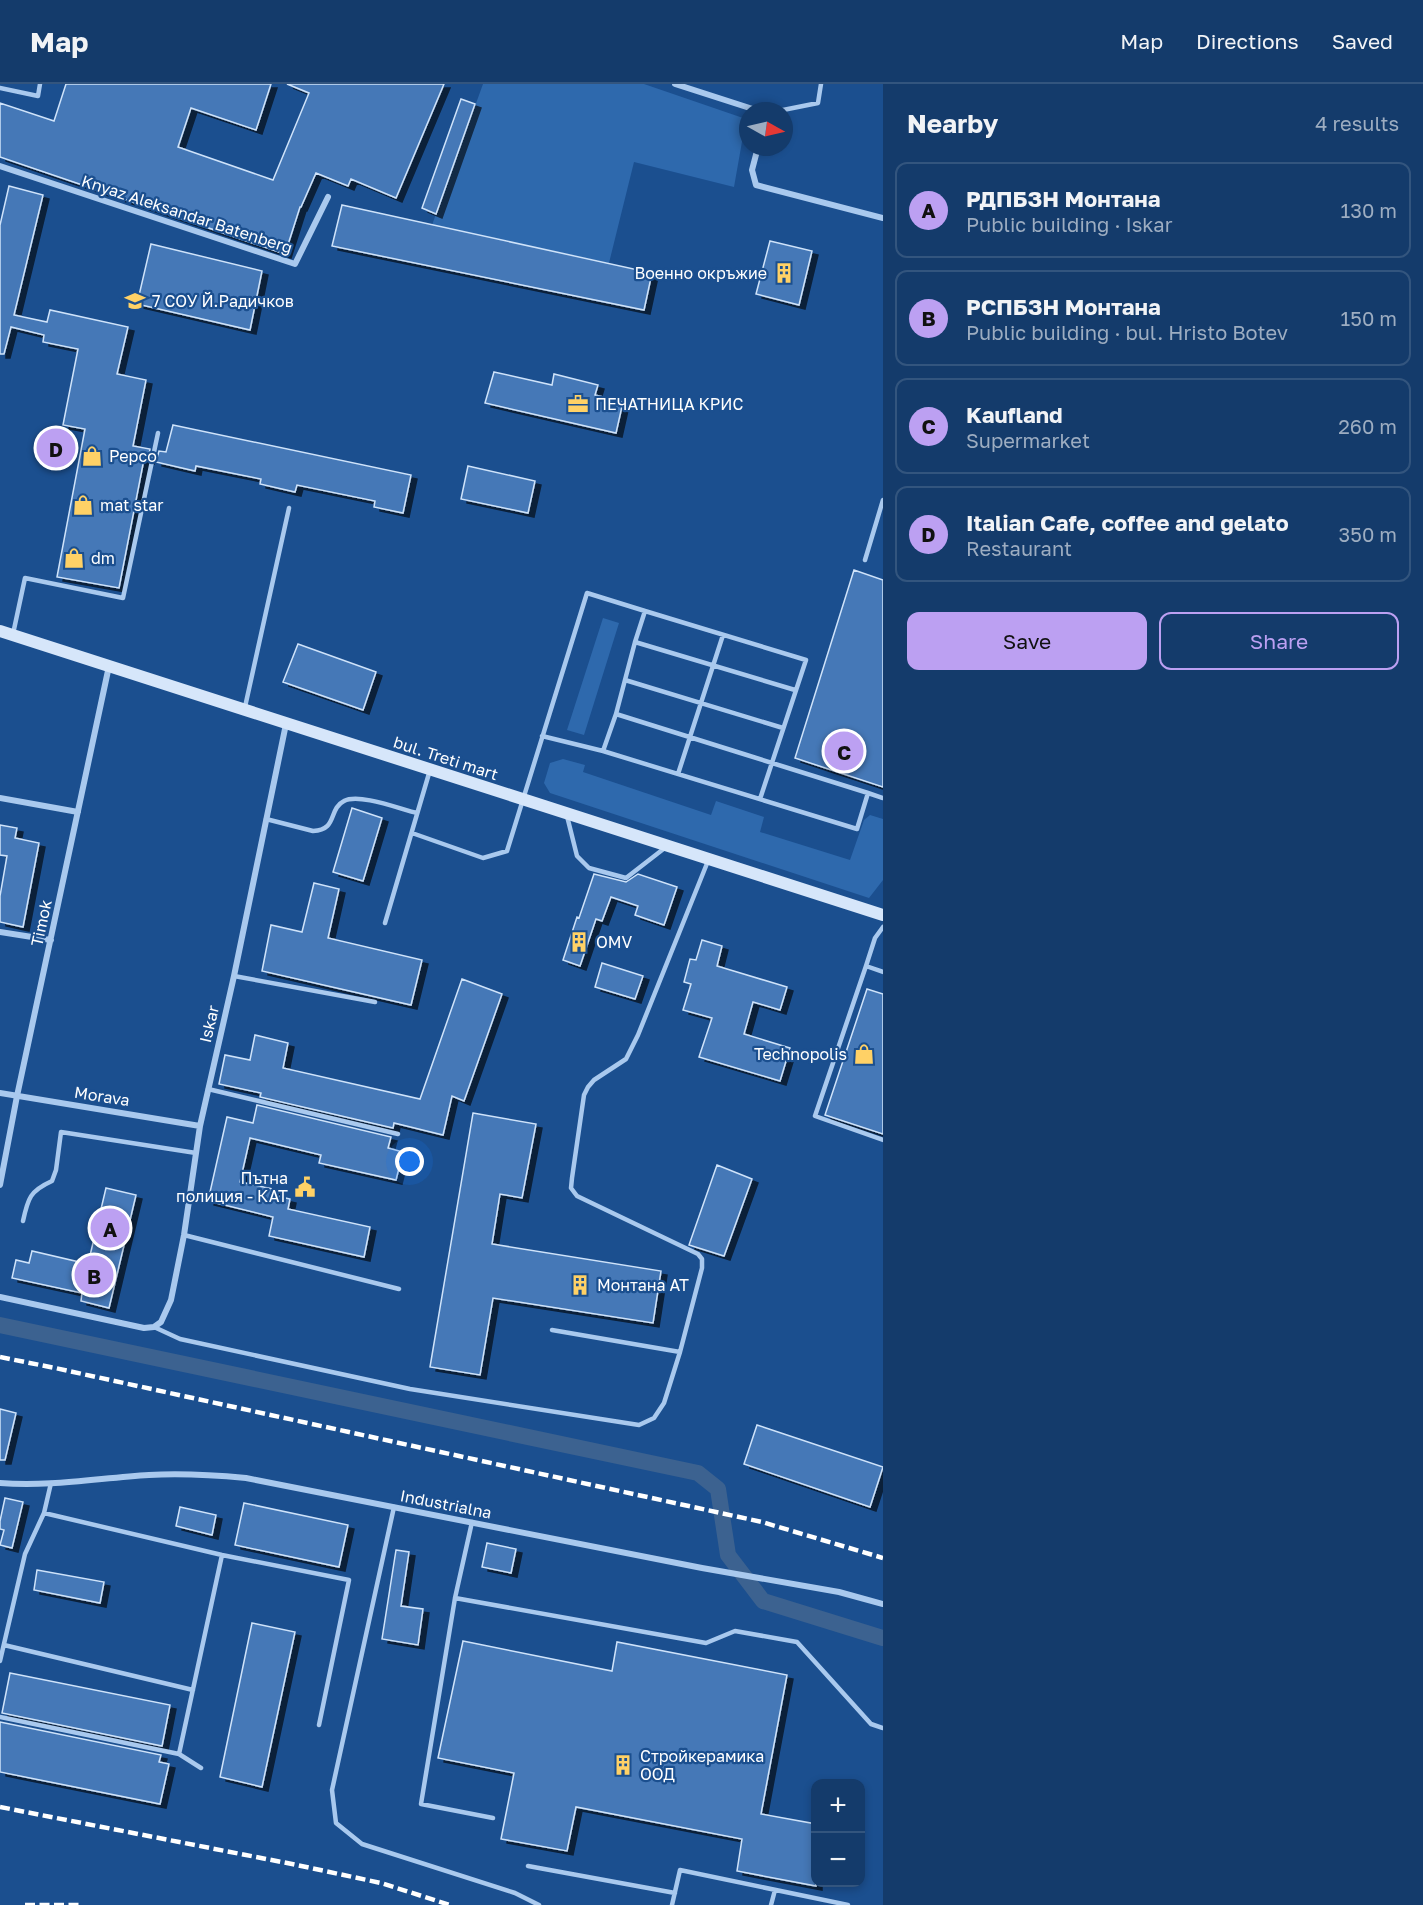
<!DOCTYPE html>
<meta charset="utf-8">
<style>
:root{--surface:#143b6b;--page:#214673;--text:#f1f3f6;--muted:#9dadc1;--line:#33557e;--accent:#bca0f2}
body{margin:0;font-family:"Golos Text",sans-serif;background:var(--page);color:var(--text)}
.controls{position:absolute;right:18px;bottom:18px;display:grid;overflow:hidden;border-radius:12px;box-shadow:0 3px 9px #0003}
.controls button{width:54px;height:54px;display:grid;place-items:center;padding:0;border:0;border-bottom:2px solid var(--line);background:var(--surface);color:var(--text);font:30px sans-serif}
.compass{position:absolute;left:739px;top:18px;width:54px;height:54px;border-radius:50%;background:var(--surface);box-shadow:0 3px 9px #0003;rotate:98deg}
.you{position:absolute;left:410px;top:1078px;width:21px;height:21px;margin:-15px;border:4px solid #fff;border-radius:50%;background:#1a73e8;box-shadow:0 0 0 9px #1a73e833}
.badge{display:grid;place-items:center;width:39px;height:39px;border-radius:50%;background:var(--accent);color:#111;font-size:20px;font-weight:700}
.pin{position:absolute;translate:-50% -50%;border:3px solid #fff;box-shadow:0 2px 6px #0006}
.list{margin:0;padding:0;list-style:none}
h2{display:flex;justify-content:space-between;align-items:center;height:78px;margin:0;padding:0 24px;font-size:26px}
h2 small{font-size:20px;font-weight:400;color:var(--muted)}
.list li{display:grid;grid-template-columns:39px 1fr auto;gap:18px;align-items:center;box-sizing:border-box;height:96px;margin:0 12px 12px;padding:0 12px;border:2px solid var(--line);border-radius:12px}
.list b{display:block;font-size:22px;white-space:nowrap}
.list p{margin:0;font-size:20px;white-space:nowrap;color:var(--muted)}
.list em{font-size:20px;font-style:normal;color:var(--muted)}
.actions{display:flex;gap:12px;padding:18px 24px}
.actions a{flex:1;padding:14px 0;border:2px solid var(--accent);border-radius:12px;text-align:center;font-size:21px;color:var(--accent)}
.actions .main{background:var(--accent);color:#111}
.map{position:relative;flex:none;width:883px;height:1821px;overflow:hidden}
header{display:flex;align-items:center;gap:36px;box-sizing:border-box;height:84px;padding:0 30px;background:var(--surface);border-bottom:2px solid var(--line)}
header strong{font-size:28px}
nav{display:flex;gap:33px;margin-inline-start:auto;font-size:21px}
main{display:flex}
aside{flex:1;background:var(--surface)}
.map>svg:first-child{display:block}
</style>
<header>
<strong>Map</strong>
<nav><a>Map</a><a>Directions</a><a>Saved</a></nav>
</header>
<main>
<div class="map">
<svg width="883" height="1821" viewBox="0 0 883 1821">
<defs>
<filter id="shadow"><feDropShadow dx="6" dy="4" stdDeviation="0" flood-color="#0009"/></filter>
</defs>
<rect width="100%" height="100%" fill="#1b4f8f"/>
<!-- green -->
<path fill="#2e69ad" d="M483,0H644L746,35L734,103L634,78L609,179L432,141Z
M603,534L619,539L584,651L567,646Z
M563,675L585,681L583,688L711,731L716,717L764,733L760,748L850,776L864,736L870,731L883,735V796L869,814L550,709L544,699L550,679Z"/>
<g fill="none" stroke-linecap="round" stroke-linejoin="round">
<!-- canal -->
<path stroke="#3c6290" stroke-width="16" d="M0,1241L698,1389L718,1405L728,1471L763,1517L883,1554"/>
</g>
<!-- building -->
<path fill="#4478b7" stroke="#cfe3fa" stroke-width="1.5" filter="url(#shadow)" d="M66,0H271L256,46L191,24L178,63L273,96L309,9L287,0H444L396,114L351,95L348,102L316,89L301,123H300L285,170L0,73V19L54,37Z
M461,15L475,20L436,130L422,124Z
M9,102L43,111L14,231L47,238L50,226L128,243L117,290L146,296L133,362L150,365L148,376L144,375L119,504L57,493L85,345L63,341L78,265L43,258L44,251L11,243L4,270H0V141Z
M342,121L652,189L644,226L332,162Z
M770,157L812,167L799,221L756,210Z
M151,160L262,187L250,246L137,220Z
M494,288L552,301L554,290L598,301L595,311L623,318L616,349L485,319Z
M173,341L411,391L403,429L374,423L375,417L297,401L295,408L260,400L261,395L196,382L195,387L156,378L159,367L166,368Z
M468,382L535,397L528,429L461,415Z
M854,486L883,496V703L795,674Z
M298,560L376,588L363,626L283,598Z
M352,724L382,734L363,797L333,788Z
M0,741L17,744L15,754L39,759L23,843L0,838V812L7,772L0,771Z
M594,790L626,798L638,790L677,803L664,841L635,831L638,822L611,813L602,837L596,835L580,882L563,876L577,833L579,834Z
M314,799L339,805L328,854L422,876L411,921L262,887L271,841L302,848Z
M702,856L722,862L717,882L787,903L780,926L753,918L744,950L790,964L780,997L699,973L712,934L683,926L691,900L684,898L690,875L696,876Z
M602,879L643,892L635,915L595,903Z
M462,895L502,910L464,1017L452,1012L443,1051L394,1039L393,1044L260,1013L261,1009L219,1000L225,971L250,976L255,951L288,959L283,984L420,1015Z
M867,905L883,910V1050L825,1031Z
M257,1021L391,1053L388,1064L403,1068L396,1096L319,1079L321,1071L250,1054L240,1098L278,1106L277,1112L290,1115L288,1125L370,1143L364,1173L269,1152L273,1133L208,1117L227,1033L253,1039Z
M473,1029L536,1040L522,1114L500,1110L492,1160L661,1187L653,1239L493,1214L480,1291L430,1283Z
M717,1081L752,1095L724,1172L689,1161Z
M106,1104L136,1111L109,1224L81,1217L82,1209L12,1194L16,1176L29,1179L32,1167L88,1180Z
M0,1325L16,1329L5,1376H0Z
M757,1341L883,1383L870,1423L744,1380Z
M5,1414L23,1418L12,1464L0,1461L4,1446L0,1445V1437Z
M244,1419L348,1441L339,1483L235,1461Z
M180,1423L216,1431L212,1451L176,1442Z
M487,1459L516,1465L511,1489L482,1483Z
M396,1466L409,1468L401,1522L423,1525L418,1561L382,1555Z
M37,1486L104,1498L100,1519L34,1506Z
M252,1539L295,1548L262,1703L220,1693Z
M463,1557L612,1587L617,1558L787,1591L761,1730L816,1740V1802L737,1787L742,1755L576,1723L567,1767L501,1755L514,1689L438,1674Z
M10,1589L170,1621L162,1662L2,1629Z
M0,1638L161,1671L159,1678L169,1680L160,1720L0,1688Z"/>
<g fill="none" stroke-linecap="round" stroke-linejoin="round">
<!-- service -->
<path stroke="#a9c9ee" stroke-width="4.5" d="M0,4L38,12L40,0
M778,27L818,19L821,0
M865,476L883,416
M13,550L25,494L123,514L158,349
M625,596L783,644
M245,623L289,424
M616,630L635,558
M542,652L603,667
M678,690L723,551
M868,709L857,745L603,667L616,630C700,656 784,683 868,709L883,714
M760,715L806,576L645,527L635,558L795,606
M567,732L577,772L589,784L626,794L666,763
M266,735L313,747C338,746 328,725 344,717C359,709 400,725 417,729
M412,749L483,774L507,767L587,509L645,527
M385,839L430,686
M866,882L875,854L883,843
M883,888L866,882L815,1032L883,1056
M234,892L375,918
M208,1005L398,1050
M23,1137C28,1114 30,1107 52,1097L56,1086L61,1048L196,1069
M184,1151L399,1205
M154,1243L180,1255L410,1305L639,1341L654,1334L664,1319L680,1268L702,1184V1175L698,1170L577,1112L571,1104L572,1094L584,1011L588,1003L594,996L626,975L638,951L708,777
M552,1246L680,1268
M394,1423L332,1706L336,1739L362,1760L515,1809L539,1821
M44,1429L51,1399
M472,1438L455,1514L421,1720L493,1734
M455,1514L706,1559L735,1547L797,1558L871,1640L883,1644
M4,1561L193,1606
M0,1577L25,1470L44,1429L222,1471L349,1496L319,1641
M0,1633L179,1670L222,1471
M179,1670L201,1684
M528,1782L675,1809
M672,1821L680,1786L848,1821
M771,1821L775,1806"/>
<!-- minor -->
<path stroke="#a9c9ee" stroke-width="6" d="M675,0L759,27
M758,63L752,86L756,101L883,134
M0,82L295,180L328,113
M0,714L78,728
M0,848L51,856
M0,1009L200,1042
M0,1101L17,1012L109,582
M0,1213L144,1244L154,1243L161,1238L171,1216L184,1151L200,1042L234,892L286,640
M0,1399C50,1403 99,1394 149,1391C182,1389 214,1391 246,1394L702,1484L839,1508L883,1520"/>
<!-- secondary -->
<path stroke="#d6e6fa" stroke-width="12" d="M0,547L883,831"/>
<!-- rail -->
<path stroke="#fff" stroke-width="4.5" stroke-dasharray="10 4.5" stroke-linecap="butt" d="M0,1273L55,1284L762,1438L883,1474
M0,1723L292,1780L381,1799L450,1821
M25,1821H82"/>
</g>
<!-- icons -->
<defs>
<g id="building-bare" transform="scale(1.62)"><path d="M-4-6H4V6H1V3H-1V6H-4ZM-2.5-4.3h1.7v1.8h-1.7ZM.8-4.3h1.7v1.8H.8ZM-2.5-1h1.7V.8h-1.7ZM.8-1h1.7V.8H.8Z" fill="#ffd166" stroke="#1b4f8f" stroke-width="2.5" paint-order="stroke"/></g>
<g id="school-bare" transform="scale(1.62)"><path d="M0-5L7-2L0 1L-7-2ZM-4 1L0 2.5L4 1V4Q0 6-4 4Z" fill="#ffd166" stroke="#1b4f8f" stroke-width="2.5" paint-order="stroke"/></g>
<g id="office-bare" transform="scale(1.62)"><path d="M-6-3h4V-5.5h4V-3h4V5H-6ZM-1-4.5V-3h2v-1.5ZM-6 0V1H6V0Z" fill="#ffd166" stroke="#1b4f8f" stroke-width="2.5" paint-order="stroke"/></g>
<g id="shop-bare" transform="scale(1.62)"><path d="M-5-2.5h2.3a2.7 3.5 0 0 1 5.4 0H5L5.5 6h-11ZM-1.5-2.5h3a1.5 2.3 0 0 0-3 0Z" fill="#ffd166" stroke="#1b4f8f" stroke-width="2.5" paint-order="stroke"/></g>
<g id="civic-bare" transform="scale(1.62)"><path d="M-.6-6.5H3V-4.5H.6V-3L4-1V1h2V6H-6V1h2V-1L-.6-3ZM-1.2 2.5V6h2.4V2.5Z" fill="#ffd166" stroke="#1b4f8f" stroke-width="2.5" paint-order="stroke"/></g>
</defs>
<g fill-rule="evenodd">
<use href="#building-bare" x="784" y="189"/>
<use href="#school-bare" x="135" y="217"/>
<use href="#office-bare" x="578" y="320"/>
<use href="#shop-bare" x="92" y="372"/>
<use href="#shop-bare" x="83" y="421"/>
<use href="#shop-bare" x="74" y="474"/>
<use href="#building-bare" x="579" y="858"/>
<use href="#shop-bare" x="864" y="970"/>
<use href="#civic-bare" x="305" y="1103"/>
<use href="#building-bare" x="580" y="1201"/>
<use href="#building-bare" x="623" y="1681"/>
</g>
<g text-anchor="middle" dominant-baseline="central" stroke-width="4.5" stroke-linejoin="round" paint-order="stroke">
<!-- street labels -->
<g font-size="16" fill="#fff" stroke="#1b4f8f">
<text transform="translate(187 130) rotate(18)">Knyaz Aleksandar Batenberg</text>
<text transform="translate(446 674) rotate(18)">bul. Treti mart</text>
<text transform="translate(41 839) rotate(-78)">Timok</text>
<text transform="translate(209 940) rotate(-77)">Iskar</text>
<text transform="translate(102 1012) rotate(9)">Morava</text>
<text transform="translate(446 1420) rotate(11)">Industrialna</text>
</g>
<!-- poi labels -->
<g font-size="16" fill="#fff" stroke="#1b4f8f" text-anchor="start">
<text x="767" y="189" text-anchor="end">Военно окръжие</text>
<text x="152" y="217">7 СОУ Й.Радичков</text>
<text x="595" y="320">ПЕЧАТНИЦА КРИС</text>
<text x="109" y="372">Pepco</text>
<text x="100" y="421">mat star</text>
<text x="91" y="474">dm</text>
<text x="596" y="858">OMV</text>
<text x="847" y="970" text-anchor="end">Technopolis</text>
<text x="288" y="1094" text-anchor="end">Пътна<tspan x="288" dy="18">полиция - КАТ</tspan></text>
<text x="597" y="1201">Монтана АТ</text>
<text x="640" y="1672">Стройкерамика<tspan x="640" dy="18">ООД</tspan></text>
</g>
</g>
</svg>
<div class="controls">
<button>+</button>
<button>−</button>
</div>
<svg class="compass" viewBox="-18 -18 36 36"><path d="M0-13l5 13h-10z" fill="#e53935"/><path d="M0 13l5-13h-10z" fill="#9dadc1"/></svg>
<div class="you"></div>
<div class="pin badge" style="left:110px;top:1144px">A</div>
<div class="pin badge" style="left:94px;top:1191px">B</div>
<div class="pin badge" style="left:844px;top:667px">C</div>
<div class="pin badge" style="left:56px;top:364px">D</div>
</div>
<aside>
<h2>Nearby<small>4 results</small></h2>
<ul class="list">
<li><span class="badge">A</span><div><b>РДПБЗН Монтана</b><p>Public building · Iskar</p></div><em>130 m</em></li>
<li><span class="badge">B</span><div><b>РСПБЗН Монтана</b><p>Public building · bul. Hristo Botev</p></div><em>150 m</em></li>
<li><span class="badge">C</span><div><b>Kaufland</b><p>Supermarket</p></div><em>260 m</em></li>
<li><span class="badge">D</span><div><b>Italian Cafe, coffee and gelato</b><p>Restaurant</p></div><em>350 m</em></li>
</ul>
<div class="actions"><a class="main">Save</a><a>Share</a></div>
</aside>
</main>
